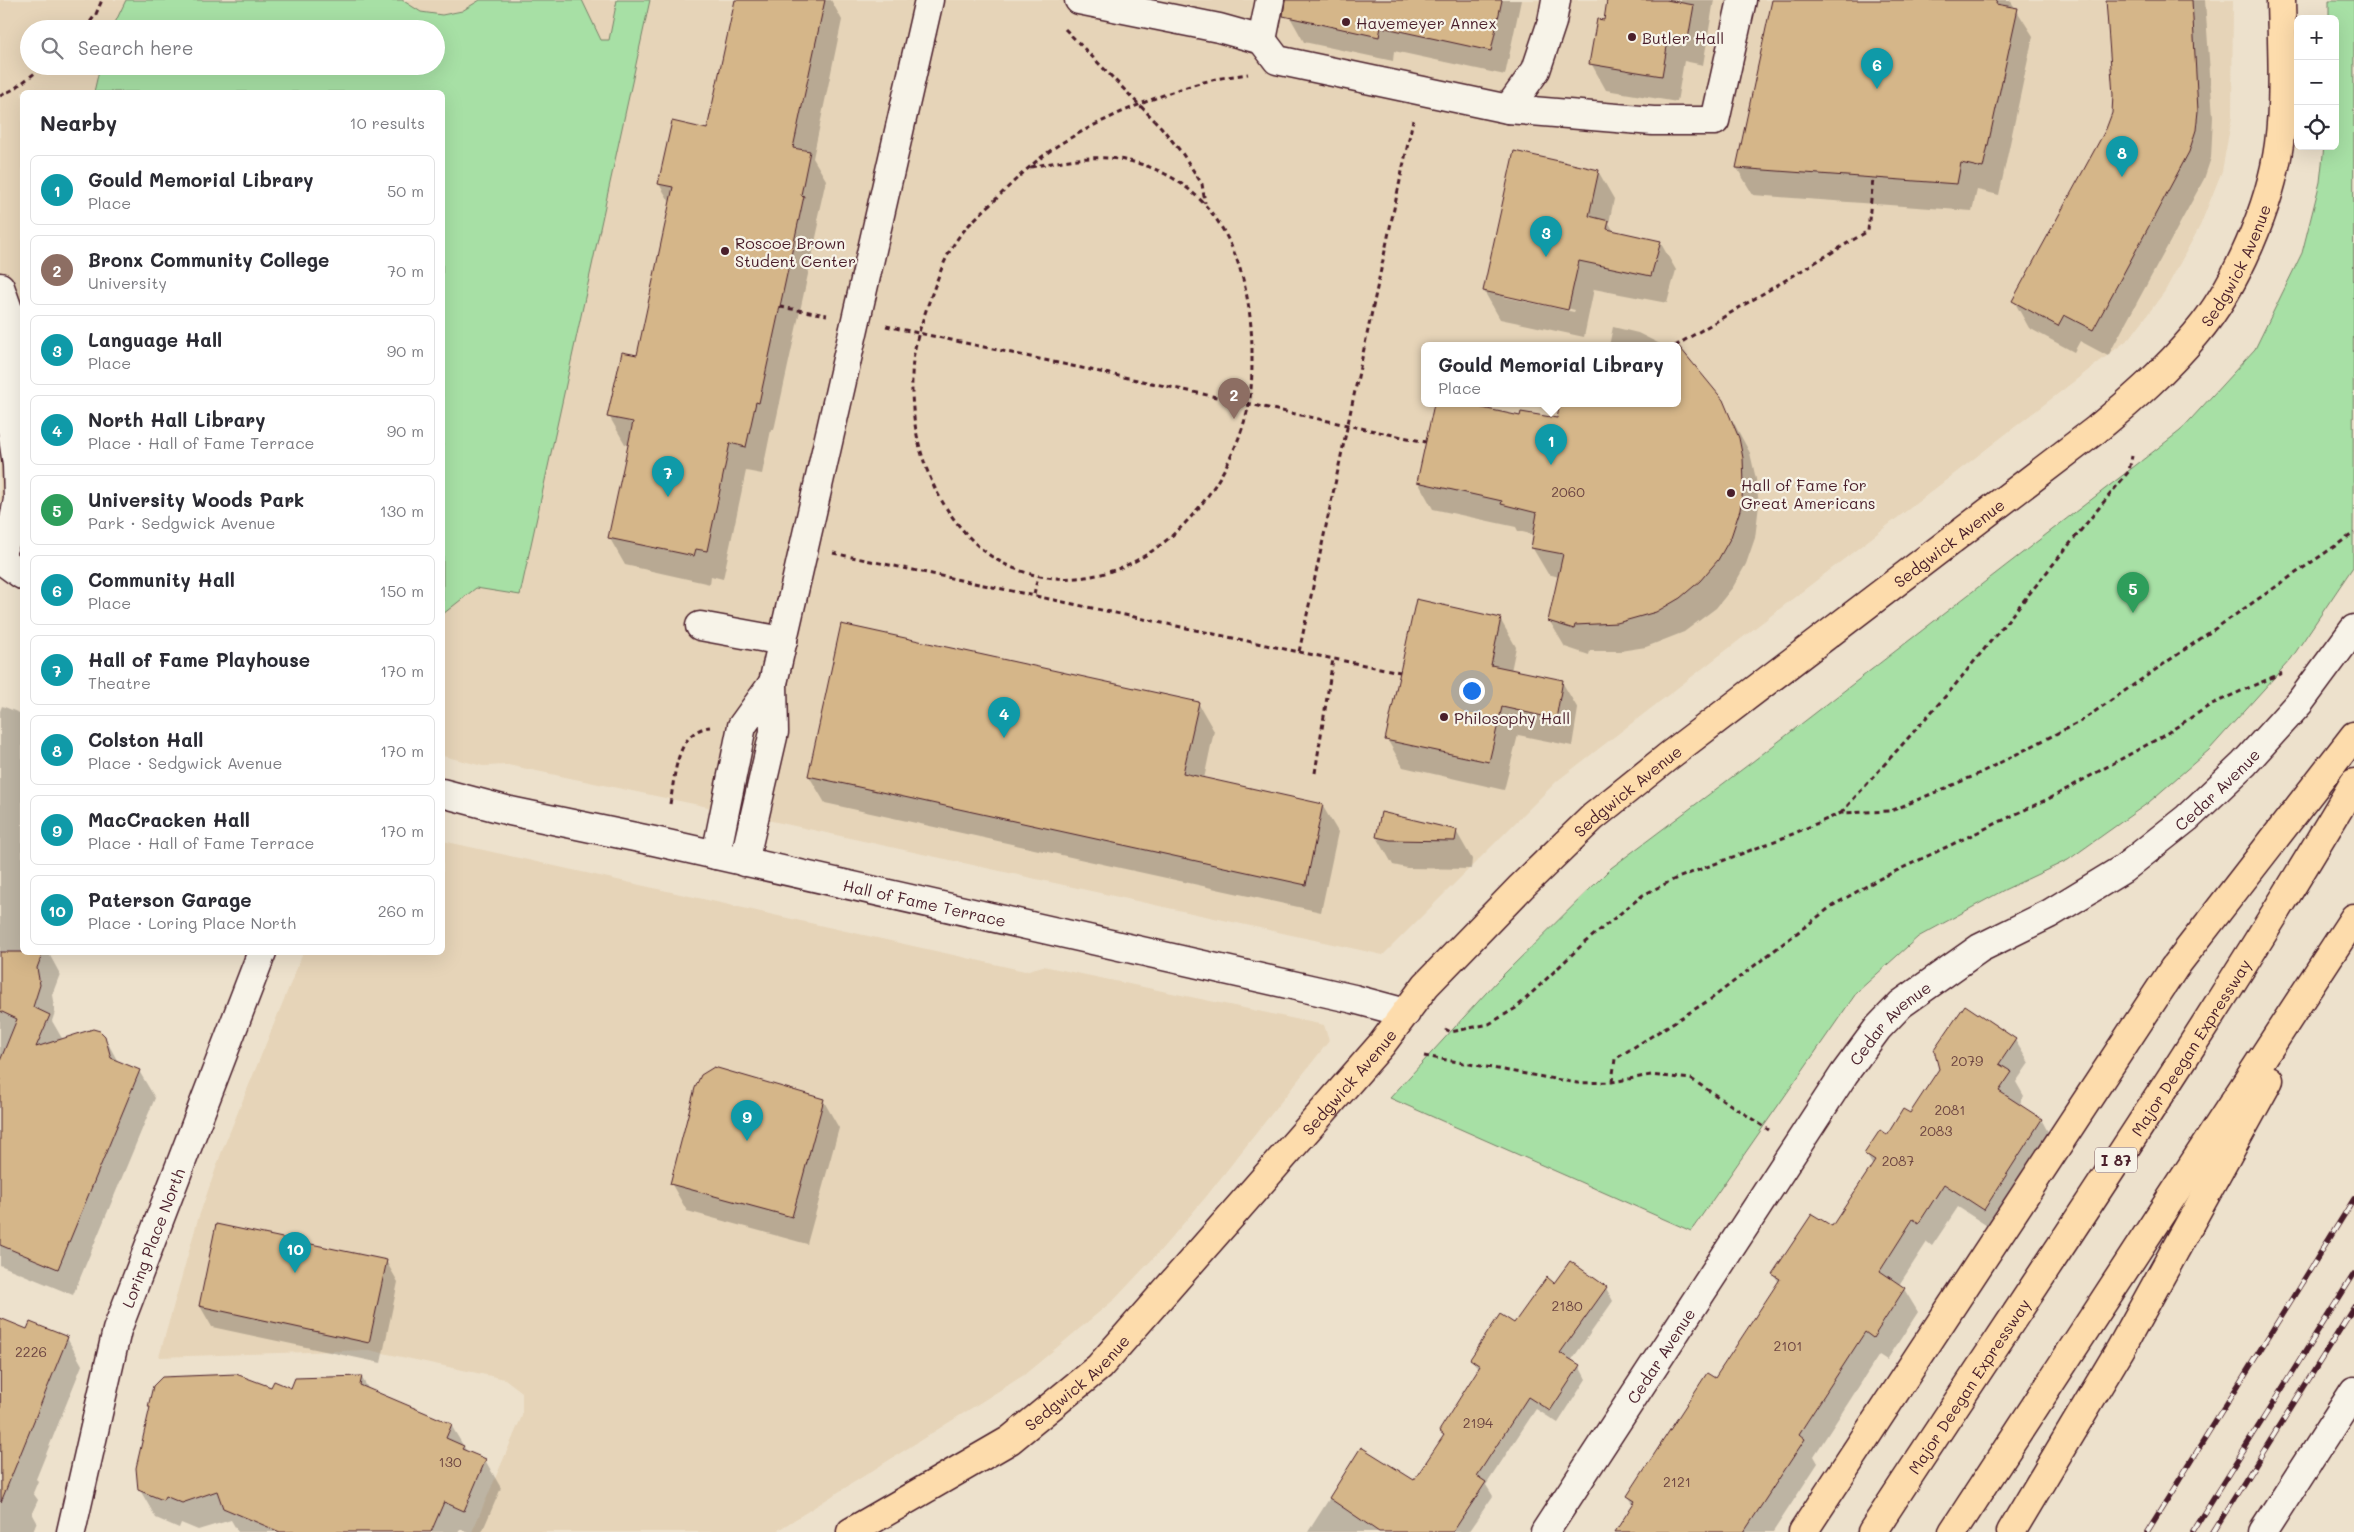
<!DOCTYPE html>
<meta charset="utf-8">
<style>
:root{--surface:#fff;--page:#f2f2f3;--text:#2b2b33;--muted:#7c7c81;--line:#e1e1e2;--accent:#4a1f2b}
body{margin:0;font-family:Mali,sans-serif;background:var(--page);color:var(--text)}
.controls{position:absolute;right:15px;top:15px;display:grid;overflow:hidden;border-radius:8px;box-shadow:0 5px 20px #0002}
.controls button{width:45px;height:45px;display:grid;place-items:center;padding:0;border:0;border-bottom:1px solid var(--line);background:var(--surface);color:var(--text);font:25px sans-serif}
.you{position:absolute;left:1471px;top:690px;width:18px;height:18px;margin:-12px;border:4px solid #fff;border-radius:50%;background:#1a73e8;box-shadow:0 0 0 8px #1a73e833}
.badge{display:grid;place-items:center;width:32px;height:32px;border-radius:50%;background:var(--accent);color:#fff;font-size:16px;font-weight:700}
.pin{position:absolute;translate:-50% -41px;filter:drop-shadow(0 1px 2px #0008)}
.pin::after{content:'';position:absolute;top:26px;width:18px;height:15px;background:inherit;clip-path:polygon(0 0,100% 0,50% 100%)}
.popup{position:absolute;left:1421px;top:342px;width:260px;height:65px;box-sizing:border-box;display:grid;place-content:center;border-radius:8px;background:var(--surface);filter:drop-shadow(0 1px 4px #0005);font-size:16px;white-space:nowrap;color:var(--muted)}
.popup b{font-size:19px;color:var(--text)}
.popup::after{content:'';position:absolute;left:50%;top:100%;margin-left:-10px;border:10px solid transparent;border-top-color:var(--surface)}
.list{margin:0;padding:0;list-style:none}
h2{display:flex;justify-content:space-between;align-items:center;height:65px;margin:0;padding:0 20px;font-size:21px}
h2 small{font-size:16px;font-weight:400;color:var(--muted)}
.list li{display:grid;grid-template-columns:32px 1fr auto;gap:15px;align-items:center;box-sizing:border-box;height:70px;margin:0 10px 10px;padding:0 10px;border:1px solid var(--line);border-radius:8px}
.list b{display:block;font-size:19px;white-space:nowrap}
.list p{margin:0;font-size:16px;white-space:nowrap;color:var(--muted)}
.list em{font-size:16px;font-style:normal;color:var(--muted)}
.icon{flex:none;width:28px;height:28px;fill:none;stroke:currentColor;stroke-width:2;stroke-linecap:round;stroke-linejoin:round}
.map{position:relative;flex:none;width:2354px;height:1532px;overflow:hidden}
.search{position:absolute;background:var(--surface);box-shadow:0 5px 20px #0002;left:20px;top:20px;width:425px;height:55px;display:flex;align-items:center;gap:12px;box-sizing:border-box;padding:0 18px;border-radius:28px;color:var(--muted);font-size:19px}
.panel{position:absolute;background:var(--surface);box-shadow:0 5px 20px #0002;left:20px;top:90px;width:425px;height:865px;border-radius:8px}
.map>svg:first-child{display:block}
</style>
<div class="map">
<svg width="2354" height="1532" viewBox="0 0 2354 1532">
<rect width="100%" height="100%" fill="#ede1cc"/>
<filter id="ink" filterUnits="userSpaceOnUse"><feTurbulence type="fractalNoise" baseFrequency=".02" numOctaves="2"/><feDisplacementMap in="SourceGraphic" scale="10" xChannelSelector="R" yChannelSelector="G"/><feConvolveMatrix kernelMatrix="1 2 1 2 8 2 1 2 1" color-interpolation-filters="sRGB"/></filter>
<g filter="url(#ink)">
<!-- built -->
<path fill="#e6d4b8" fill-rule="evenodd" d="M0,0H2233L2232,117L2222,171L2200,226L2165,291L2130,338L1557,781L1383,955L713,808L508,765L483,766L443,756L442,92H22V521L0,501ZM29,29H436V66H29ZM1425,346H1677V404H1425Z
M443,841L1025,971L1043,966L1324,1025L1329,1041L1205,1198L1160,1251L1116,1298L1024,1375L775,1532H472L522,1416V1392L505,1379L369,1350L159,1357L198,1219L222,1151L303,953L442,952Z"/>
<!-- green -->
<path fill="#a7e0a5" stroke="#788068" d="M126,0H402L421,12L442,15L462,11L480,0H582L601,40H609L617,0H650L520,595L476,588L443,614L442,92H94L100,66H436V29H112Z
M2329,0H2354L2353,567L2291,659L2209,750L2148,803L2068,860L2004,890L1918,937L1857,992L1691,1231L1390,1098L1497,981L1611,868L1752,762L2180,431L2255,349L2302,253L2320,182L2324,146H2335V19H2329Z"/>
<!-- shadow -->
<path fill="#0003" fill-rule="evenodd" d="M736,0H831L842,20L813,158L826,180L817,220L819,224L774,430H771L762,474L746,471L723,579L711,576L710,584L625,565L609,537L630,445L625,444L609,416L638,357L671,204L659,184L708,130ZM628,419L639,424L628,422Z
M1293,0H1521L1505,75L1394,51L1393,61L1304,42L1290,17Z
M1609,0H1714L1703,65L1684,61L1677,102L1606,90L1591,63L1605,21Z
M1774,0H2010L2033,36L1999,195L1977,190L1972,211L1753,195L1737,168Z
M2108,0H2205L2213,117L2211,158L2204,179L2108,356L2080,341L2074,352L2029,328L2014,301L2108,129L2113,113L2114,95Z
M1598,171L1614,199L1609,223L1614,232L1660,242L1676,270L1667,303L1594,289L1584,337L1500,319L1484,291ZM1504,294L1575,310L1574,312L1504,297Z
M1613,327L1638,333L1664,346H1609Z
M1722,401L1750,453L1756,479L1759,505L1755,538L1746,564L1733,587L1716,608L1684,632L1646,647L1620,651H1590L1589,655L1565,647L1549,620L1559,577L1548,574L1532,547L1535,535L1518,531L1516,527L1433,509L1418,482L1435,404H1459L1521,418L1558,419L1562,404H1677Z
M1500,619L1516,647L1511,671L1562,682L1578,709L1572,746L1518,735L1504,790L1403,767L1387,739Z
M1198,703L1214,731L1204,779L1322,805L1338,832L1321,912L825,803L809,776Z
M2,706L22,714V952H48L60,974L52,995L55,1012L52,1021L63,1040L104,1036L118,1062L139,1071L155,1098L73,1295L0,1265V711Z
M1456,831L1472,859L1471,869L1407,868L1393,865L1377,837Z
M2015,1040L2029,1063L2016,1082L2024,1096L2019,1105L2041,1119L2054,1143L1998,1233L1958,1207L1932,1246L1927,1242L1899,1285L1904,1289L1918,1312L1887,1360L1879,1355L1814,1456L1818,1463L1773,1532H1616L1634,1505L1628,1496L1716,1380L1779,1283L1774,1274L1832,1228L1873,1166L1866,1154L1910,1115Z
M823,1100L839,1128L807,1244L687,1211L671,1183Z
M386,1261L398,1282L381,1363L212,1327L200,1306Z
M1555,1285L1606,1288L1613,1301L1571,1361L1579,1366L1586,1379L1558,1423L1536,1409L1486,1485L1493,1496L1468,1532H1308L1361,1449L1414,1481L1444,1437L1440,1431L1479,1371L1472,1359L1515,1325Z
M0,1319L28,1331L67,1338L82,1365L36,1479L38,1481L33,1493L38,1500L32,1513L37,1522L33,1532H0Z
M362,1378L369,1390L451,1425L467,1452L485,1460L501,1488L482,1532H466L460,1529L458,1532H238L231,1520L198,1530L181,1523L179,1528L156,1518L140,1490L272,1389H291Z"/>
<!-- building -->
<path fill="#d5b689" stroke="#4a1f2b" d="M735,0H825L793,148L810,151L801,195L804,196L759,403L756,402L746,447L730,443L707,551L696,549L694,556L608,538L633,422L607,417L622,352L637,355L673,187L658,184L672,121L707,129Z
M1285,0H1502L1491,51L1381,27L1379,37L1283,16Z
M1607,0H1666L1694,5L1688,39L1669,35L1662,76L1589,64L1597,19L1604,20Z
M1772,0H1997L1996,4L2018,8L1983,168L1961,163L1957,184L1736,168Z
M2106,0H2192L2198,111L2196,130L2189,152L2093,330L2064,315L2058,326L2012,301L2106,129L2112,113L2113,95Z
M1514,151L1599,170L1589,216L1609,221L1607,229L1661,241L1651,276L1579,261L1568,310L1483,291Z
M1677,344L1723,400L1739,438L1743,458L1744,484L1740,510L1731,537L1718,560L1700,581L1680,598L1656,612L1617,623L1575,625L1574,629L1548,621L1563,554L1531,548L1537,513L1501,504L1502,501L1417,482L1434,404H1464L1520,416L1521,412L1557,418L1560,404H1677Z
M1416,599L1501,618L1491,665L1563,680L1556,719L1502,707L1489,762L1385,740Z
M841,624L1199,702L1183,773L1323,804L1306,885L808,776Z
M1381,812L1457,830L1455,841L1390,840L1376,837Z
M0,952H43L37,968L40,985L33,1007L50,1015L36,1047L93,1029L100,1031L105,1036L111,1058L140,1070L58,1269L0,1245V1061L17,1019L0,1011Z
M1965,1005L2016,1039L1999,1064L2012,1072L1999,1091L2042,1119L1984,1210L1944,1184L1919,1223L1913,1219L1880,1271L1905,1288L1873,1338L1865,1332L1799,1434L1805,1439L1744,1532H1615L1635,1501L1627,1496L1707,1373L1715,1378L1780,1279L1772,1274L1812,1214L1832,1226L1875,1161L1864,1154L1880,1130L1887,1135L1903,1109L1910,1113L1939,1069L1934,1050Z
M714,1067L824,1099L792,1217L670,1184L695,1088L701,1075Z
M216,1224L387,1260L369,1343L199,1306Z
M1570,1261L1607,1287L1560,1353L1580,1365L1550,1411L1528,1397L1477,1476L1486,1482L1453,1532H1379L1329,1498L1361,1447L1414,1480L1444,1435L1439,1431L1480,1366L1470,1359L1500,1314L1514,1323L1547,1277L1554,1283Z
M0,1318L27,1329L30,1322L68,1337L1,1502Z
M236,1374L271,1387L274,1381L291,1388L295,1378L362,1376L360,1385L452,1424L446,1438L464,1446L462,1449L486,1459L464,1511L444,1502L431,1532H280L223,1508L217,1491L182,1503L165,1496L163,1500L138,1490L136,1468L150,1407H148L153,1386L162,1377Z"/>
<g fill="none" stroke-linecap="round" stroke-linejoin="round">
<!-- minor casing -->
<g stroke="#4a1f2b" stroke-width="31">
<g id="minor">
<path d="M1079,0L1219,28L1262,40L1277,60L1508,109L1653,121H1715L1742,0"/>
<path d="M1262,40L1270,0"/>
<path d="M1508,109L1536,70L1552,22L1556,0"/>
<path d="M0,287L12,321L9,410L17,465L18,499L14,520L0,555"/>
<path d="M0,559L22,575"/>
<path d="M700,626L783,641"/>
<path id="s1" d="M442,793L510,811L654,841L1354,999L1406,1013"/>
<path d="M716,855L742,726L773,683"/>
<path d="M744,862L774,732L773,683L929,0"/>
<path id="s2" d="M71,1532L117,1330L262,952"/>
<path id="s3" d="M1545,1532L1844,1074L1878,1028L1901,1004L1980,948L2049,914L2123,869L2187,818L2244,764L2300,702L2354,629"/>
<path d="M2263,1532L2354,1391"/>
</g>
</g>
<!-- major casing -->
<g stroke="#4a1f2b" stroke-width="31">
<g id="major">
<path id="s4" d="M851,1532L1010,1440L1099,1367L1382,1044L1426,985L1521,887L1593,817L1670,755L2097,429C2133,399 2166,370 2196,334C2236,287 2271,205 2279,144C2285,97 2282,48 2281,0"/>
</g>
</g>
<!-- highway casing -->
<g stroke="#4a1f2b" stroke-width="31">
<g id="highway">
<path d="M1803,1532L2174,968L2354,736"/>
<path id="s5" d="M1872,1532C2034,1284 2203,1039 2354,783"/>
<path d="M1953,1532L2354,918"/>
<path d="M2011,1532L2121,1348L2269,1080"/>
</g>
</g>
<!-- path -->
<path stroke="#4a1f2b" stroke-width="3" stroke-dasharray="5 4" stroke-linecap="butt" d="M85,29L96,14L102,0
M1065,29L1161,127L1182,153L1202,184L1205,203
M0,96L14,89L44,66
M1031,167C1061,161 1094,154 1124,160C1219,178 1252,267 1252,353C1252,370 1252,388 1249,404C1231,485 1165,571 1077,578C1038,581 999,568 972,540C925,493 907,426 913,360C916,337 925,313 933,291C939,275 945,258 954,244C964,228 979,215 993,202C1015,180 1038,157 1065,141C1104,118 1168,90 1212,80C1223,77 1236,76 1248,74
M780,307L827,315
M886,326L1426,442
M1675,346L1868,231L1873,178
M833,553L1299,652L1413,120
M1034,594L1038,576
M1299,652L1400,672
M1315,773L1333,659
M670,804C675,778 675,731 710,727
M1841,813L1951,690L2129,471L2132,456
M1445,1029L1451,1032L1489,1024L1516,1008L1584,943L1643,895L1675,879L1788,836L1841,813L1891,811L1974,776L2081,721L2354,533
M1424,1056L1577,1083L1612,1082L1651,1075L1691,1079L1769,1130
M1612,1082L1615,1059L1711,999L1832,906L1877,880L2054,796L2161,737L2212,704L2282,673"/>
<!-- minor -->
<use href="#minor" stroke="#f7f3e8" stroke-width="28"/>
<!-- major -->
<use href="#major" stroke="#fddcac" stroke-width="28"/>
<!-- highway -->
<use href="#highway" stroke="#fddcac" stroke-width="28"/>
<!-- rail casing -->
<g stroke="#4a1f2b" stroke-width="5.5">
<path id="rail" d="M2147,1532L2354,1199
M2192,1532L2354,1274
M2213,1532L2354,1307"/>
</g>
<!-- rail -->
<use href="#rail" stroke="#f7f3e8" stroke-width="4" stroke-dasharray="11" stroke-linecap="butt"/>
</g>
</g>
<!-- markers -->
<g fill="#4a1f2b" stroke="#f7f3e8" stroke-width="2">
<circle cx="1346" cy="22" r="5"/>
<circle cx="1632" cy="37" r="5"/>
<circle cx="725" cy="251" r="5"/>
<circle cx="1731" cy="493" r="5"/>
<circle cx="1444" cy="717" r="5"/>
</g>
<g text-anchor="middle" dominant-baseline="central" stroke-width="4.5" stroke-linejoin="round" paint-order="stroke">
<!-- number labels -->
<g font-size="14" fill="#6d4542">
<text x="1568" y="491">2060</text>
<text x="1967" y="1060">2079</text>
<text x="1950" y="1109">2081</text>
<text x="1936" y="1130">2083</text>
<text x="1898" y="1160">2087</text>
<text x="1567" y="1305">2180</text>
<text x="1788" y="1345">2101</text>
<text x="31" y="1351">2226</text>
<text x="1478" y="1422">2194</text>
<text x="450" y="1461">130</text>
<text x="1677" y="1481">2121</text>
</g>
<!-- shield labels -->
<rect fill="#f7f3e8" stroke="#7e5f64" stroke-width="1" x="2095" y="1147.5" width="42" height="25" rx="4"/>
<g font-size="15" font-weight="bold" fill="#4a1f2b">
<text x="2116" y="1160">I 87</text>
</g>
<!-- poi labels -->
<g font-size="16" fill="#4a1f2b" stroke="#f7f3e8" text-anchor="start">
<text x="1356" y="22">Havemeyer Annex</text>
<text x="1642" y="37">Butler Hall</text>
<text x="735" y="242">Roscoe Brown<tspan x="735" dy="18">Student Center</tspan></text>
<text x="1741" y="484">Hall of Fame for<tspan x="1741" dy="18">Great Americans</tspan></text>
<text x="1454" y="717">Philosophy Hall</text>
</g>
<!-- street labels -->
<g font-size="16" fill="#4a1f2b" stroke="#f7f3e8">
<text stroke="none"><textPath href="#s4" startOffset="1892">Sedgwick Avenue</textPath></text>
<text stroke="none"><textPath href="#s4" startOffset="1488">Sedgwick Avenue</textPath></text>
<text stroke="none"><textPath href="#s3" startOffset="1021">Cedar Avenue</textPath></text>
<text stroke="none"><textPath href="#s4" startOffset="1082">Sedgwick Avenue</textPath></text>
<text stroke="none"><textPath href="#s1" startOffset="495">Hall of Fame Terrace</textPath></text>
<text stroke="none"><textPath href="#s3" startOffset="616">Cedar Avenue</textPath></text>
<text stroke="none"><textPath href="#s5" startOffset="580">Major Deegan Expressway</textPath></text>
<text stroke="none"><textPath href="#s4" startOffset="678">Sedgwick Avenue</textPath></text>
<text stroke="none"><textPath href="#s2" startOffset="306">Loring Place North</textPath></text>
<text stroke="none"><textPath href="#s3" startOffset="211">Cedar Avenue</textPath></text>
<text stroke="none"><textPath href="#s4" startOffset="272">Sedgwick Avenue</textPath></text>
<text stroke="none"><textPath href="#s5" startOffset="175">Major Deegan Expressway</textPath></text>
</g>
</g>
</svg>
<div class="controls">
<button>+</button>
<button>−</button>
<button><svg class="icon" aria-label="locate" viewBox="0 0 24 24"><circle cx="12" cy="12" r="6"/><path d="M12 2v4M12 18v4M2 12h4M18 12h4"/></svg></button>
</div>
<div class="you"></div>
<div class="pin badge" style="left:1551px;top:465px;background:#0f9aa8">1</div>
<div class="popup"><b>Gould Memorial Library</b>Place</div>
<div class="pin badge" style="left:1234px;top:419px;background:#8d6e63">2</div>
<div class="pin badge" style="left:1546px;top:257px;background:#0f9aa8">3</div>
<div class="pin badge" style="left:1004px;top:738px;background:#0f9aa8">4</div>
<div class="pin badge" style="left:2133px;top:613px;background:#2e9e5b">5</div>
<div class="pin badge" style="left:1877px;top:89px;background:#0f9aa8">6</div>
<div class="pin badge" style="left:668px;top:497px;background:#0f9aa8">7</div>
<div class="pin badge" style="left:2122px;top:177px;background:#0f9aa8">8</div>
<div class="pin badge" style="left:747px;top:1141px;background:#0f9aa8">9</div>
<div class="pin badge" style="left:295px;top:1273px;background:#0f9aa8">10</div>
<div class="search"><svg class="icon" aria-label="search" viewBox="0 0 24 24"><circle cx="10" cy="10" r="6"/><path d="M15 15l6 6"/></svg>Search here</div>
<section class="panel">
<h2>Nearby<small>10 results</small></h2>
<ul class="list">
<li><span class="badge" style="background:#0f9aa8">1</span><div><b>Gould Memorial Library</b><p>Place</p></div><em>50 m</em></li>
<li><span class="badge" style="background:#8d6e63">2</span><div><b>Bronx Community College</b><p>University</p></div><em>70 m</em></li>
<li><span class="badge" style="background:#0f9aa8">3</span><div><b>Language Hall</b><p>Place</p></div><em>90 m</em></li>
<li><span class="badge" style="background:#0f9aa8">4</span><div><b>North Hall Library</b><p>Place · Hall of Fame Terrace</p></div><em>90 m</em></li>
<li><span class="badge" style="background:#2e9e5b">5</span><div><b>University Woods Park</b><p>Park · Sedgwick Avenue</p></div><em>130 m</em></li>
<li><span class="badge" style="background:#0f9aa8">6</span><div><b>Community Hall</b><p>Place</p></div><em>150 m</em></li>
<li><span class="badge" style="background:#0f9aa8">7</span><div><b>Hall of Fame Playhouse</b><p>Theatre</p></div><em>170 m</em></li>
<li><span class="badge" style="background:#0f9aa8">8</span><div><b>Colston Hall</b><p>Place · Sedgwick Avenue</p></div><em>170 m</em></li>
<li><span class="badge" style="background:#0f9aa8">9</span><div><b>MacCracken Hall</b><p>Place · Hall of Fame Terrace</p></div><em>170 m</em></li>
<li><span class="badge" style="background:#0f9aa8">10</span><div><b>Paterson Garage</b><p>Place · Loring Place North</p></div><em>260 m</em></li>
</ul>
</section>
</div>
